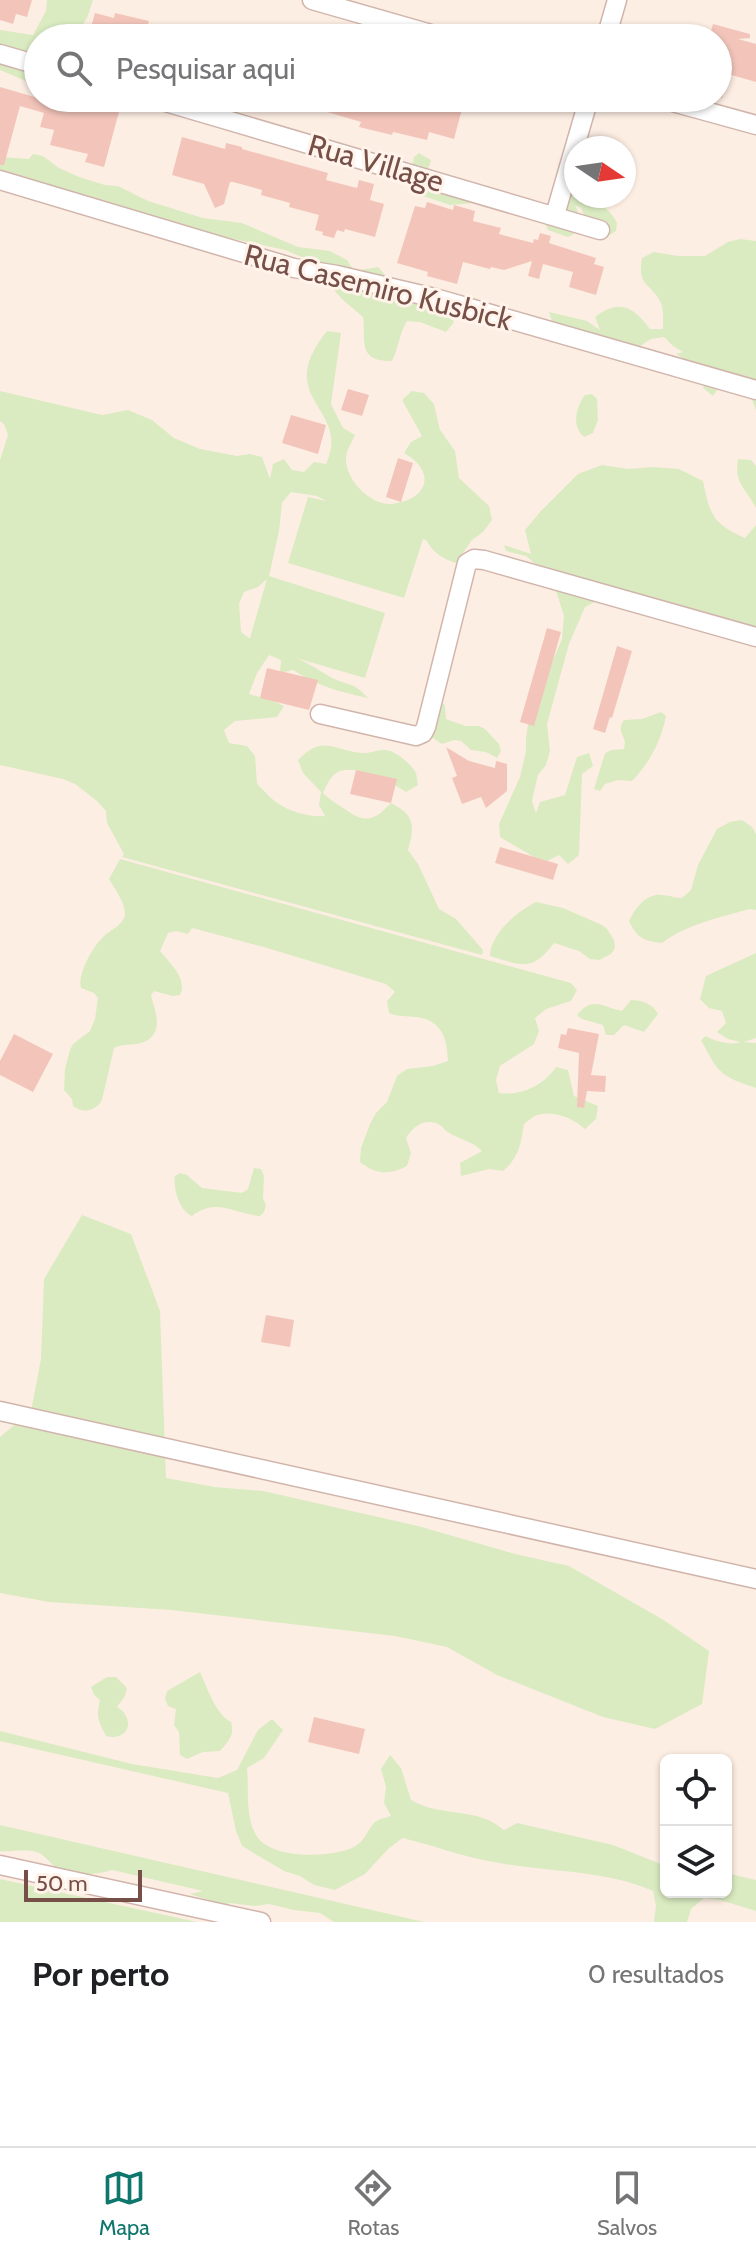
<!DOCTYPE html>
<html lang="pt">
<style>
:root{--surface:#fff;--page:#f2f2f2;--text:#202124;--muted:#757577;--line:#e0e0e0;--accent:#0f766e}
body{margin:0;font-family:Cabin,sans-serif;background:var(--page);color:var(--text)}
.controls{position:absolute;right:24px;bottom:24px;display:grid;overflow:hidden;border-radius:12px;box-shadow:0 2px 6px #0004}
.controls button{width:72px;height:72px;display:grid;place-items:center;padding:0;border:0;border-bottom:2px solid var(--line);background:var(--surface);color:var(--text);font:40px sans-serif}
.compass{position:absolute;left:564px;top:136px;width:72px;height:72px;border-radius:50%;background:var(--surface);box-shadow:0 2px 6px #0004;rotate:103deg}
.scale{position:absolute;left:24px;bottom:20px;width:118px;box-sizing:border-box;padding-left:8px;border:4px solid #764f48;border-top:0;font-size:22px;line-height:28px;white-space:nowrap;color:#764f48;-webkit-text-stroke:6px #fff3ea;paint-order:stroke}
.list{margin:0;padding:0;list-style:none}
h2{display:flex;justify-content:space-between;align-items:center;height:104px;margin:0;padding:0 32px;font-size:34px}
h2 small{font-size:26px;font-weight:400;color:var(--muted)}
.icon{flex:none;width:44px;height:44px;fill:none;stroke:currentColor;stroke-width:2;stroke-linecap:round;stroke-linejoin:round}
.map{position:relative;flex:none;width:756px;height:1922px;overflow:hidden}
.search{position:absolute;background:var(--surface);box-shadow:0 2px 6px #0004;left:24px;right:24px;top:24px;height:88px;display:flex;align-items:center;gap:20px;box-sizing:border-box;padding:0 28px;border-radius:44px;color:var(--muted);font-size:30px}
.sheet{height:224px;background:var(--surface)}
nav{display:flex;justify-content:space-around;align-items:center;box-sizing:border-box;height:112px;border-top:2px solid var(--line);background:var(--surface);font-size:22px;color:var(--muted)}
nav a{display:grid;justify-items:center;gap:4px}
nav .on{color:var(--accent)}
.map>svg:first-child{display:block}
</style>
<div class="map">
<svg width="756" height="1922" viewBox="0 0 756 1922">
<rect width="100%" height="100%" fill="#fdeee3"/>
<!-- green -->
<path fill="#daebc1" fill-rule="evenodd" d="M47,0H93L87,18L76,35L70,38H38V66L33,68L26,81L0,70V30L33,35L46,11Z
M419,153L431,160L425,179L427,188C437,196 463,197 477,200L475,203L450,205L420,195L415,187L398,182L397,178L412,167L414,157Z
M33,154L43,156L59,168L79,177L105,185L118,186L148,201L203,218L242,223L298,247L330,251L347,260L354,271L378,267L387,277L388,290L447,310L454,322L446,332L420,322L407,321C399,334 399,347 392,361C357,362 366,341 363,317L343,300L334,290L329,278L309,260L285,250L179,227L126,207L73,195L25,177L0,171V157L29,159Z
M569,193C587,195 608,204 617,223L616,231L610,235C595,231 586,222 581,208L575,205L580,217V231L568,237L548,230L543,218L566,216L567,210L563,205Z
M740,239L756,241V410L748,390L721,385L713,396L703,388L706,376C694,370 689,360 676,354L683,352L673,346L664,337L651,339L629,353L553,324L549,312L587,321L600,330L595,317C619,298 634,307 650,329H663C663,321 664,311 661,303C651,282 637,288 642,258L654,252L678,256H705L728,242Z
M327,331L341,333L331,404L343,428L355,435C352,442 346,451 346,458C345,479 370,505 391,504C427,501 438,472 404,453L411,442L422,436L402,400L412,391L424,393L434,404L440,430L455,451L459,478L489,506L492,520L483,532L472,540L456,563C441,558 434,553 426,540L423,539L404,598L288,563L308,497L326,501L317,496L291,492L282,503L279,531L269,576L385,613L365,678L296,658C309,663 320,671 332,678C349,686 354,682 368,698C340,692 317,686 293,670L280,673L281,660L269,655L257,673L249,694L271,700L284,706L277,717L235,721L224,730L229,743L247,746L255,756L257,784C264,790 269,797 276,802C289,812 309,817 325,816L319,805L321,792L303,773L298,760C323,734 333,750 362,753C371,754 378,749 386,750C396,751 411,764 416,773C417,777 417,781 418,785L406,792C392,782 355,763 338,772C330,776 327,785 323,793C330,800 337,804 345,809C365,824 374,821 391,803C415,815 415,826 408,850L418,864L439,909L456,919L483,950L482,955L122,857L124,854L107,823L106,811L97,801L75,784L63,779L0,765V460L8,435L4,424L0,421V391L102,415L128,410L152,420L174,438L200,449L237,456L250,454L262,457L270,479L273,464L284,459L292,470L304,472L314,462L326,464C352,406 271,401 327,331ZM267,579L250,638H249L241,632L239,604L244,592L258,587Z
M592,394L597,399L598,420L593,433L584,437C571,426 576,407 585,395Z
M738,459L751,460L756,466V508C745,487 734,484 738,459Z
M602,465L628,469L653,467L679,469L703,481C710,515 713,524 745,538L756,525V627L616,591L585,607L569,644L547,724L550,751L546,765L538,775L532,801L536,813L540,802L565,795L577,757L589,753L593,766L582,774L579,855L568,864L559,855L547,861L534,857L500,837L499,824L520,777L526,751V738L530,713L562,639L564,616L552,578L526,556L506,551L504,545L531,554L525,530L541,511L578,474Z
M439,702L445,705L446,719L465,726H479L485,729L499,744L501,751L497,758L486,752L471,750L461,741L454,740L442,744L430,736Z
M661,712L666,716C661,741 650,762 632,781L618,780L605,784L600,791L594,789L605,753L611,750L624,749L625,743C623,733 617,730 624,720L642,719Z
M742,820L752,827L756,834V910L750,909C721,917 685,925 662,943C644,941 637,938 629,921C634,910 643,897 656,895C664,894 675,898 682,898L691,890L698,865L717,829L730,822Z
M120,859L571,983L577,990L571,1001L546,1009L535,1018L539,1031L534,1044L500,1066L496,1080L499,1093C521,1096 543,1086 556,1067L568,1070L574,1096L598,1106L596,1119L585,1129C573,1118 551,1109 535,1116C531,1118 528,1121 524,1124C521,1143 519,1158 503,1171L489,1169L461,1176L460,1163L482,1151C469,1139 461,1141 448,1132C443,1129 444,1127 438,1124C424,1118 413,1127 406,1138L411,1153L407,1166C390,1175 376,1175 360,1162L361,1148L370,1124L376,1113L387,1102L397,1076L407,1069L433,1066L448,1061C447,1038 442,1020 416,1017C406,1016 399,1017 389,1013L387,1001L395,992L386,984L267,948L192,928L188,934L176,931L168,933L160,951C170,963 188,979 180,995L173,996L154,991L151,996C156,1013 165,1035 141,1043C131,1046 124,1043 114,1048L102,1100C96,1111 83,1114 73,1106L72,1099L64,1090L65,1069L70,1050L73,1044L90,1031L95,1019L98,998L94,993L81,988C77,975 93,946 103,937C110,930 124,925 125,914C125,902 114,888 109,879Z
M536,902L563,908L602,925L607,929L614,940L615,948L611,954L599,960L590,959L579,951L554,943C532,972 523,966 490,956C490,935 517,911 536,902Z
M756,953V1038L744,1042L756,1043V1088C719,1076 718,1072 701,1040L706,1036C714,1041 731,1046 740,1042L728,1039L717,1032L726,1023L722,1011L709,1008L700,999L706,976Z
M631,1000C642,1000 653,1004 658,1014L644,1032L624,1025L614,1035H606L603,1025L582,1019L577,1015C593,995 604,1008 622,1011Z
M254,1168L261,1169L264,1176L263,1198L266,1205L264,1212L260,1216C234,1214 217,1197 192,1216C180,1211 173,1190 175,1176L180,1173L187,1175L202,1188L242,1193L248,1189Z
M82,1215L131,1234L160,1311L166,1478L215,1487L263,1491L418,1526L515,1554L569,1566L662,1619L709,1651L702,1704L655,1729L603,1717L497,1675L447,1647L395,1636L171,1610L49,1602L0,1593V1437L31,1411L41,1359L44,1279Z
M200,1672C207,1687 216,1715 231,1722C235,1735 229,1741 220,1751L203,1752L187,1759L180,1755L179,1732L174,1725L176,1709L168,1706L165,1699L167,1691Z
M107,1677H116L127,1688L125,1696L117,1707C136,1718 129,1742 106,1736C98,1720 96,1718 100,1700L94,1695L91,1687Z
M272,1719L283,1730L264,1758L247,1768C249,1789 245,1816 256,1835C270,1860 332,1858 354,1847C364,1842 367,1831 374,1823C378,1819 385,1818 391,1816L384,1803L386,1787L381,1769L390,1755L401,1768L411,1800C442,1818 476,1806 504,1830L517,1823L613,1845L666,1866V1892H726V1873L756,1880V1911L720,1900L704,1898L691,1909L687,1922H654L656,1906L653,1891C605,1870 550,1872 499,1863C466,1858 435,1846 403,1838L389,1848L365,1874L335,1890L314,1885L300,1876L284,1871L242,1846L236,1831L228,1793L0,1741V1731L132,1764L218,1778L237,1770L258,1730Z
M0,1825L424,1922H334L320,1913L294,1910L269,1904L255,1906L230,1903L224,1905L190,1894L203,1891L112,1870C97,1875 76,1876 60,1870C52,1866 47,1857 39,1853C29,1848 12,1852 0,1851Z
M0,1879L197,1922H0Z"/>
<!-- building -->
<path fill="#f3c5ba" d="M0,0H32L27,17L16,14L13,24L0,20Z
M95,13L114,18L115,13L149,21L148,24L157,26V28L180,34V38H88Z
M713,24L750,34V38L738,39L756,44V82L728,74L722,98L718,97V38H709Z
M0,87L38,98H74L119,112L104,167L85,162L88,154L50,145L54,130L40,127L44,113L20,106L4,165H0Z
M328,98H393L406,102L407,98H420L462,109L454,139L429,132L427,140L393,132L392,135L359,127L361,122L324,111Z
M182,137L225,149L226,143L242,147V149L328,173L326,180L357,188L359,180L374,184L370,200L384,204L375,237L345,229L344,232L337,230L334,238L322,235L323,232L315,230L319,215L289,207L290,203L261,195L262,190L233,182H230L224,204L215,208L204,184L172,175Z
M427,202L453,210L454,205L475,211L473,221L501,228L499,234L533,243L534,239L538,240L540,233L551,236L549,243L596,258L594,264L604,267L596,295L569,287L573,272L543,264L539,279L528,276L532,261L504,270L491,267L490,269L463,262L457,284L427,276L428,272L397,263L415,206L425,208Z
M348,389L369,395L362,416L341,410Z
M291,415L326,425L318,454L282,443Z
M398,458L413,463L401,502L386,497Z
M547,628L561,632L534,726L520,722Z
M617,646L632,651L612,718L610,717L605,733L593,729Z
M267,668L318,680L309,710L260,698Z
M446,747L469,761L495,768L496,761L507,764V791L486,808L481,797L462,804L452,778L457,776Z
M356,770L397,779L391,803L350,794Z
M500,847L558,864L553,880L495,863Z
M568,1028L599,1034L591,1075L606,1076L605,1092L587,1091L584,1108L577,1107L579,1053L558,1048L561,1034L566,1035Z
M14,1034L53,1054L33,1092L0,1075V1061Z
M266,1315L294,1320L290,1347L261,1342Z
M314,1717L365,1729L359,1754L308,1742Z"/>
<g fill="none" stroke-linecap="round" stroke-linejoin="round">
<!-- street casing -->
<g stroke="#d1b5ac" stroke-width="21">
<path id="street" d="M312,0L445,38
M606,38L617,0
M0,54L38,65
M152,98L600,230
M658,98L756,125
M0,180L294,268L337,275L435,298L756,390
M555,215L589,98
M320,714L416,736L423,733L426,727L467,563L474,559L484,560L756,637
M0,1411L756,1579
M0,1865L261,1922"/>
</g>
<!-- street -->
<use href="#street" stroke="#fff" stroke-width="18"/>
</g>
<g text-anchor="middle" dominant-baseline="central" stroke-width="6" stroke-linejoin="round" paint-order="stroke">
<!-- street labels -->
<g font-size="30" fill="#764f48" stroke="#fff3ea">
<text transform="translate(376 163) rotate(16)">Rua Village</text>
<text transform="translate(378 287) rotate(14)">Rua Casemiro Kusbick</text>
</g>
</g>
</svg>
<div class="controls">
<button><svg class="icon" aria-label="locate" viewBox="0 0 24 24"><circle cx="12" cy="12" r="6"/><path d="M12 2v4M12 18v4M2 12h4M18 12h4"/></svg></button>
<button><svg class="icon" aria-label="layers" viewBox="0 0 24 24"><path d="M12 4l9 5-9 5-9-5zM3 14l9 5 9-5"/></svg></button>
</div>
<svg class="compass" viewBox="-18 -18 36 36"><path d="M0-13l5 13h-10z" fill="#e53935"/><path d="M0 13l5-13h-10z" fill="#757577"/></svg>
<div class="scale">50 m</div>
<div class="search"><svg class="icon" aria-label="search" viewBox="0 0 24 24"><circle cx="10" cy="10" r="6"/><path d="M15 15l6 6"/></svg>Pesquisar aqui</div>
</div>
<section class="sheet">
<h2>Por perto<small>0 resultados</small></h2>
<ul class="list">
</ul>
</section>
<nav>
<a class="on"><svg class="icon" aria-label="map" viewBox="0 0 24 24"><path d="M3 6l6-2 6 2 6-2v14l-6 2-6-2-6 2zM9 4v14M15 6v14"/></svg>Mapa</a>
<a><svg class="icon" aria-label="directions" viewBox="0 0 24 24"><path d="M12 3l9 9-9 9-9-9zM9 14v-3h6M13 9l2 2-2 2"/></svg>Rotas</a>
<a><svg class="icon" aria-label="saved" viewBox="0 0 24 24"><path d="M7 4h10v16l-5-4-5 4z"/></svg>Salvos</a>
</nav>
